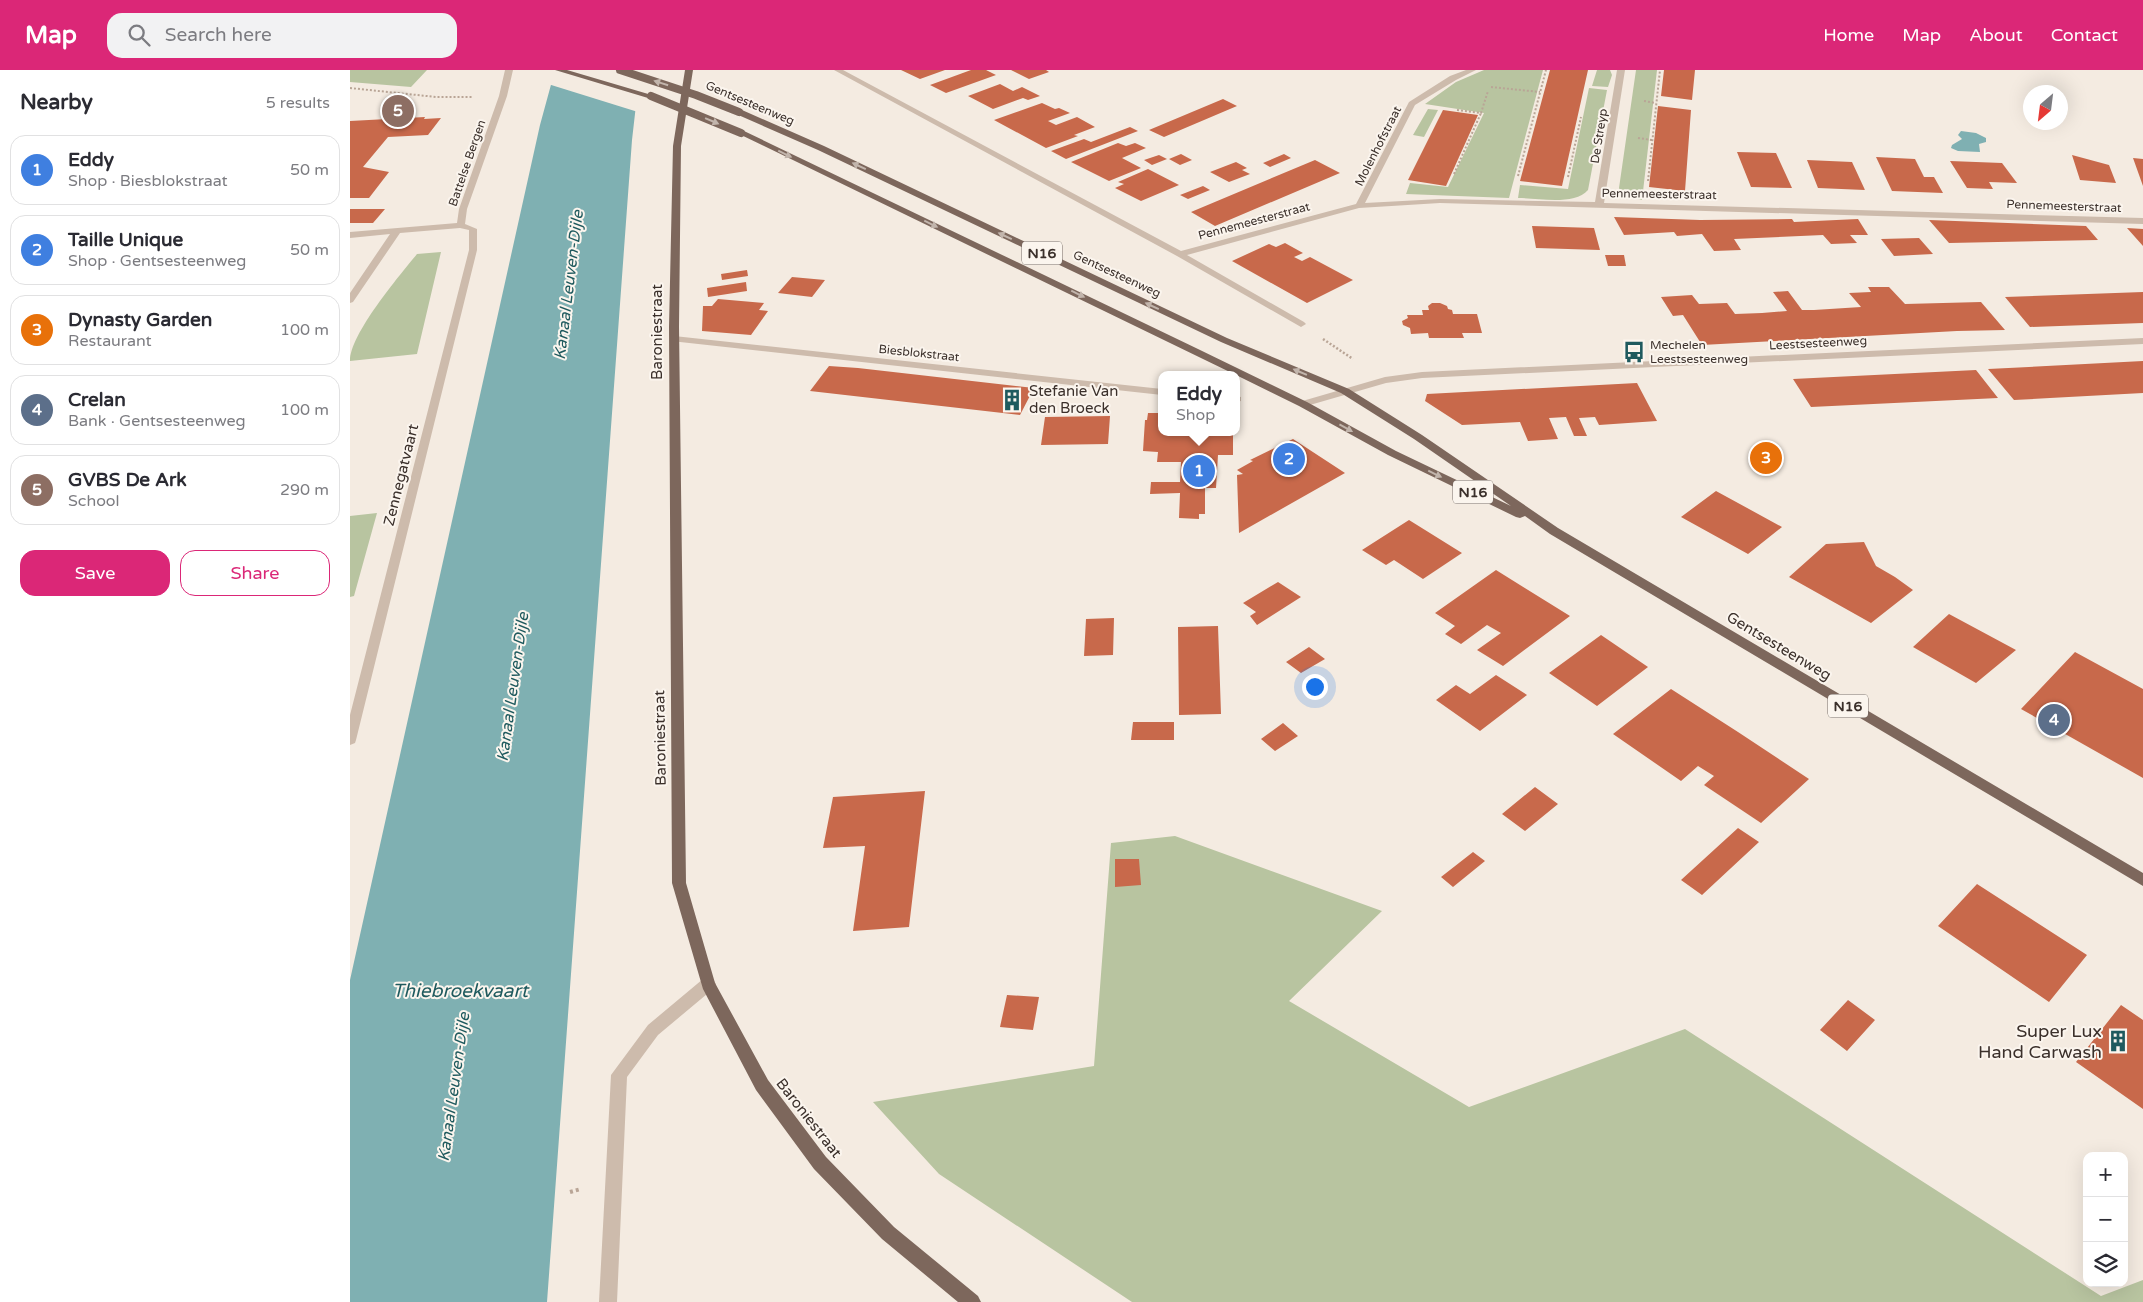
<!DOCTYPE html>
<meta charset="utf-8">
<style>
:root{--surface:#fff;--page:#f2f2f3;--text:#2b2b33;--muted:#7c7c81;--line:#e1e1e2;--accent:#db2777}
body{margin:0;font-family:"Varela Round",sans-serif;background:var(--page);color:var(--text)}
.controls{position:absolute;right:15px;bottom:15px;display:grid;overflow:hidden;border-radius:10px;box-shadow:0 5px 20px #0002}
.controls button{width:45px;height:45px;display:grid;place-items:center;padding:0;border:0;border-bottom:1px solid var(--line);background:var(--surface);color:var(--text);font:25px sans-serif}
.compass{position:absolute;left:1673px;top:15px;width:45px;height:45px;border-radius:50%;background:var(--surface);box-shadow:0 5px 20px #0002;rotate:208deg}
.you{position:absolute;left:964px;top:616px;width:18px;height:18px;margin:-12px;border:4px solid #fff;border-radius:50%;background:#1a73e8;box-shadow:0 0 0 8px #1a73e833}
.badge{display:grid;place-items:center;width:32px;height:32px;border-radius:50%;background:var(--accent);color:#fff;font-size:16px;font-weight:700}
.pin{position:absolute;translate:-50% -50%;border:2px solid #fff;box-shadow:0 1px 5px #0006}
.popup{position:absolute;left:808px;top:301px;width:82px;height:65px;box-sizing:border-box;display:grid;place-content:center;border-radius:10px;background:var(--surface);filter:drop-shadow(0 1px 4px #0005);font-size:16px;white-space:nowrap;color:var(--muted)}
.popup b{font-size:19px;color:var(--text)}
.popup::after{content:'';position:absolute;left:50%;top:100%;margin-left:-10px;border:10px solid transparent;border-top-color:var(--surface)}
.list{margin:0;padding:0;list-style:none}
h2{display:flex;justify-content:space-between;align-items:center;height:65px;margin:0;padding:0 20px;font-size:21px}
h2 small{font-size:16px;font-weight:400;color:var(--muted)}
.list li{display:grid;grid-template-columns:32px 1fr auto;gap:15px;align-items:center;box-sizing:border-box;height:70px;margin:0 10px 10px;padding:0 10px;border:1px solid var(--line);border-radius:15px}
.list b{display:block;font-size:19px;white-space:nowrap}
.list p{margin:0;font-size:16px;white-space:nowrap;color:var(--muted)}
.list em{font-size:16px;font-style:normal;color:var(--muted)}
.actions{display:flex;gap:10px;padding:15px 20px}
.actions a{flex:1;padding:11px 0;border:1px solid var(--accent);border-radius:15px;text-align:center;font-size:18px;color:var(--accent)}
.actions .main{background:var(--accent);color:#fff}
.icon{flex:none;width:28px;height:28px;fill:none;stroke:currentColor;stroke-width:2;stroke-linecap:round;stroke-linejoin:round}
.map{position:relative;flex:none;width:1793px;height:1232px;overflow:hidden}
header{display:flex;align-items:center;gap:30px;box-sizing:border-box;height:70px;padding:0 25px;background:var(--accent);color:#fff}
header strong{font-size:24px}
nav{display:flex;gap:28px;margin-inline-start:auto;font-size:18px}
.search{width:350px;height:45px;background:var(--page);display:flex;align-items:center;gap:12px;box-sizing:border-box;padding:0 18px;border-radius:15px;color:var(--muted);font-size:19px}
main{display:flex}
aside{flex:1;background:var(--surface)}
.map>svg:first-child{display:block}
</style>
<header>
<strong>Map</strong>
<div class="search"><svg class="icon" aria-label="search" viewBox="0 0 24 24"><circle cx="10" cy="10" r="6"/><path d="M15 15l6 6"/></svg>Search here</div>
<nav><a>Home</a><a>Map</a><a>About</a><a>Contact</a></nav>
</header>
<main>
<aside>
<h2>Nearby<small>5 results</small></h2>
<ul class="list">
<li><span class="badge" style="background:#3f7fe0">1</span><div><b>Eddy</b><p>Shop · Biesblokstraat</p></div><em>50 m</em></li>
<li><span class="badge" style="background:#3f7fe0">2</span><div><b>Taille Unique</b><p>Shop · Gentsesteenweg</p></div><em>50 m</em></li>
<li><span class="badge" style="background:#e8710a">3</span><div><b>Dynasty Garden</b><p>Restaurant</p></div><em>100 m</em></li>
<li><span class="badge" style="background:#5c6f8a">4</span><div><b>Crelan</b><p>Bank · Gentsesteenweg</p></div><em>100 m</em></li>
<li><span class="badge" style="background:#8d6e63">5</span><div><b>GVBS De Ark</b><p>School</p></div><em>290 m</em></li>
</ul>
<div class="actions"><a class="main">Save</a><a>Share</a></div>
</aside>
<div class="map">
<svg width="1793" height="1232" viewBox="0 0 1793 1232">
<rect width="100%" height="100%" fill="#f4ebe1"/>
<!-- green -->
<path fill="#b8c4a0" d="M0,0H77L61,17L0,12Z
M1134,0H1193L1159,128L1056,124L1060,113L1098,117L1134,43L1075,34L1106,12Z
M1247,0H1260L1262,5L1258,17L1242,16Z
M1286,0H1307L1292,130L1272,125L1269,118Z
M1239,18L1257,20L1238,120C1224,136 1188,128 1168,128L1170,115L1218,119Z
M1078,39L1088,40L1074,67L1063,65Z
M91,182L67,284L0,291C0,264 49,206 67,184Z
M27,443L4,526L0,527V446Z
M825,766L1032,841L939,931L1119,1037L1335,959L1751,1226L1793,1210V1232H782L589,1104L523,1032L744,996L761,773Z"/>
<!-- water -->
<path fill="#7fb0b2" d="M205,0H290L282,70L197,1232H0V910L190,55Z
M1611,61L1626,63L1636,68V72L1629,74L1630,82L1608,81L1601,78L1602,75L1612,69L1608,65Z"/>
<!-- pier -->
<path fill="#f4ebe1" d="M202,0H293L288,42L198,14Z"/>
<!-- building -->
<path fill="#c8694b" d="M551,0H595L570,9Z
M621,0H636L646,5L596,23L580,15Z
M661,0H696L699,2L679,9Z
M1200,0H1238L1212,116L1170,111Z
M1314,0H1345L1342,30L1311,26Z
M650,14L663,21L672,17L690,26L678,30L673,28L643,39L618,26Z
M873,29L887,36L814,67L799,60Z
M692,33L705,39L709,38L720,43L698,51L706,55L727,47L745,57L724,65L728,66L696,78L644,50Z
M1308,36L1341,40L1335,121L1299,117Z
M1093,40L1128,45L1096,116L1058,110Z
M75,47L74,49L91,48L78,65L38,67L13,97L39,102L19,128H0V51Z
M780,57L788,61L716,89L701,81L734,69L741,72Z
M768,73L776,76L785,73L796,78L772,88L791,98L759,111L721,92Z
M1387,82L1426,83L1442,118L1401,117Z
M831,84L842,90L830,95L819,89Z
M934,84L941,88L920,97L913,93Z
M809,85L817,89L802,95L794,90Z
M1722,85L1759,95L1766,113L1730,110Z
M1526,87L1565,89L1574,107H1584L1593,123L1542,121Z
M1783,88L1793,89V116Z
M965,90L990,103L865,156L841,142Z
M1457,90L1502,92L1515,120L1468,118Z
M1600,91L1652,93L1667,113L1639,112L1643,119L1617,118Z
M886,92L897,98L892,100L900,104L879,112L860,102Z
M798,99L829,115L791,131L765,118L774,114L768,112Z
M853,116L860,120L838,129L830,125Z
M0,139H35L23,153H0Z
M1264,147L1350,150L1442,149L1444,152L1508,149L1518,165H1500L1507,173L1481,174L1473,165L1384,169L1391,180L1364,181L1352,164L1327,166L1324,162L1274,165Z
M1579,150L1736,156L1748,170L1599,173Z
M1182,156L1244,158L1250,180L1186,178Z
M1777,158L1793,159V176Z
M1569,168L1583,184L1544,186L1531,169Z
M935,173L953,183L944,187L952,191L960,187L1003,210L957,233L882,191L919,174L926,177Z
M1255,185H1274L1276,196H1258Z
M397,200L398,206L372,210L371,204Z
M442,207L475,210L462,227L428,223Z
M396,212L397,221L358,227L357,218Z
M1518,217H1539L1555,234L1631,232L1655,260L1607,261L1352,275L1333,245L1323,246L1311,227L1342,225L1349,234L1377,233L1385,244L1412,243L1437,241L1423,222L1438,221L1452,240H1464L1511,237L1499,223L1521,222Z
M1793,222V253L1680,257L1655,227Z
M368,229L414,233L409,240L418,241L401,265L352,261L353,236H362Z
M1082,233H1090L1097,236L1098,239L1102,240L1103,244H1127L1132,263H1112L1114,268H1079L1078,263L1061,264L1060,258L1053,255L1052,251L1058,248L1057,245H1073L1072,240H1079L1078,236Z
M1793,291V323L1700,328L1664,330L1638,299Z
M479,296L508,298L684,318L670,345L460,321Z
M1626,300L1648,328L1461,337L1443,309Z
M1287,313L1307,351L1249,355L1245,347L1229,348L1237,366H1224L1216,347L1199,348L1208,369L1178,371L1170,352L1112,355L1075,331L1077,324Z
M798,343H812V362H883V385H868L866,418H855V444H849V449L829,448L830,423L800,424L801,412H830L831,392H807L808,382L793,381L795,350H797Z
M760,346L758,374L691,375L695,347Z
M943,369L995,403L889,463L887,405L893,404L887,400L903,391L900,390Z
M1366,421L1432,457L1398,484L1331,447Z
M1059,450L1112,483L1073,509L1044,490L1036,495L1012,480Z
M1514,472L1526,496L1545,507L1563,520L1521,553L1439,507L1476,474Z
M1146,500L1220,546L1153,596L1127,580L1151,563L1137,555L1111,574L1095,564L1105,556L1085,543Z
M928,512L951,527L907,555L900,546L906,542L893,533Z
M1599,544L1666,580L1626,613L1563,577Z
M764,548L763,585L734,586L736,549Z
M868,556L871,644L829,645L828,557Z
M1251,565L1298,597L1247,636L1199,603Z
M959,577L975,589L951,603L936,592Z
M1725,582L1793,619V708L1671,639Z
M1146,605L1177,625L1130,661L1086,630L1106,615L1120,624Z
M1321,619L1388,662L1459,709L1411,753L1354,715L1364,706L1348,696L1331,711L1263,664Z
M783,652H824V670H781Z
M933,653L948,666L925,681L911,669Z
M1185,717L1208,734L1175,761L1152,744Z
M575,721L559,857L503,861L515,776L473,778L483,727Z
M1388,758L1409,772L1352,825L1331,810Z
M1123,782L1135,791L1103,817L1091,807Z
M765,789H789L791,815L765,817Z
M1627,814L1737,885L1699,932L1588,856Z
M657,925L689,927L683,960L650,957Z
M1498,930L1525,950L1497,981L1470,960Z
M1771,935L1793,950V1039L1726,992Z"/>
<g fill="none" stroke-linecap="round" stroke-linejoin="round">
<!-- path-far2 -->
<path stroke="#b9a596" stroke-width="2" stroke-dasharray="2 2" stroke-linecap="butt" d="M1141,17L1190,22
M0,18L86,27H123
M1294,31L1306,33
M1107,40L1131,43L1138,21
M1288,68L1302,70
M1104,104L1131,43
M1168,106L1196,0
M1218,107L1231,47
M1298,111L1310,0"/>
<!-- path-far1 -->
<path stroke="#b9a596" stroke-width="2.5" stroke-dasharray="2 2" stroke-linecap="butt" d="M973,269L1003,289"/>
<!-- path -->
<path stroke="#b9a596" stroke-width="4" stroke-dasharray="3 3" stroke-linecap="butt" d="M220,1122L231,1119"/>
<!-- minor -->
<path fill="#cdbbac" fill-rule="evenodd" d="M155,0H163L157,26L117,139L115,154L127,159V180L6,670L5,673L0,675V645L119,180V160L110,158L50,163L3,232L0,233V223L40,164L0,168V162L107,153L109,139L149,26Z
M484,0H493L831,181L1006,134L1059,32L1100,6L1116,0H1126L1106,10L1065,35L1015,133L1090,129L1245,132L1267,0H1275L1254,133L1793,148V154L1090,133L1009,138L837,185L954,252L956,254L951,257L827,186Z
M324,266L812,319V325L321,271V267Z
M1793,268V274L1072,308L1036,313L953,337L948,334L949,332L1035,307L1072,302Z
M886,326L891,327V331L886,332Z
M358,907L363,909L366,914L363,919L308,965L277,1007L267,1232H249L261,1005L298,955L353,909Z"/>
<!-- major -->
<path fill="#7d675c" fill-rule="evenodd" d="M205,0H217L305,26L298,28Z
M335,0H343L331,76L329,257L336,813L365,913L418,1010L476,1087L544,1157L628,1226L631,1232H608L532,1169L464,1099L406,1020L353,919L322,813L319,257L323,76Z
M386,40H392L474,76L877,268L999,319L1072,365L1208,458L1793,803V816L1200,464L1175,446L1170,448L1166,447L1038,385L949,336L886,305L387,63L394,61L848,279L957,332L1046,381L1161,436L1064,369L991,323L871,272L468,80L386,44Z"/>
<!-- major-bridge -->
<path stroke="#7d675c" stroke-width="8" d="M270,0L346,25L389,42
M301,26L391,63"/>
</g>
<!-- one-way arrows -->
<defs><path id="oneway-solid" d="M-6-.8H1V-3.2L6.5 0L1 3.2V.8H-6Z" transform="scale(1.25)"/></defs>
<g fill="#c2b5ac">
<use href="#oneway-solid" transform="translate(311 13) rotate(-162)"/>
<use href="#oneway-solid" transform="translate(362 51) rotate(23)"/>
<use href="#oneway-solid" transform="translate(435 84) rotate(26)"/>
<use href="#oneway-solid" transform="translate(509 96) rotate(-155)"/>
<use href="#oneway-solid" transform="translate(581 154) rotate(26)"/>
<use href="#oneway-solid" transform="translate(655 166) rotate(-155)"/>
<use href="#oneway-solid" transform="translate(728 224) rotate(26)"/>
<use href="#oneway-solid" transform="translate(802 236) rotate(-155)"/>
<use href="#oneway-solid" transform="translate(950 302) rotate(-157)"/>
<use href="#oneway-solid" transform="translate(996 358) rotate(29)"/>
<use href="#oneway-solid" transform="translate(1085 404) rotate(26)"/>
</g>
<!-- icons -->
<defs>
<g id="bus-bare" transform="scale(1.725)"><path d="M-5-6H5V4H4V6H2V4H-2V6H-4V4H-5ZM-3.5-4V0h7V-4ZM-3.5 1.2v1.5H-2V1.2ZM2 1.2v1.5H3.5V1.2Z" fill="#1f5a5e" stroke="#fbf5ee" stroke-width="2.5" paint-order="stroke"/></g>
<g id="building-bare" transform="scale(1.725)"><path d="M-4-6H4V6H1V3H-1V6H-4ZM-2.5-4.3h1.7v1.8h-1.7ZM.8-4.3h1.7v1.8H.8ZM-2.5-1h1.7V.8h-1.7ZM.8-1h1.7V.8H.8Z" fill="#1f5a5e" stroke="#fbf5ee" stroke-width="2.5" paint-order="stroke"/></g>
</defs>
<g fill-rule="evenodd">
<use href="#bus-bare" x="1284" y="282"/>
<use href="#building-bare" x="662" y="330"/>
<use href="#building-bare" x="1768" y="971"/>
</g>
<g text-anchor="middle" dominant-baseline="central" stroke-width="4" stroke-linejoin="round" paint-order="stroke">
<!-- far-street labels -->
<g font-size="12" fill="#3b302b" stroke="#fbf5ee">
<text transform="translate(400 33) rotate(23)">Gentsesteenweg</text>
<text transform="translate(1249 66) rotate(-81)">De Streyp</text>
<text transform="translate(1028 76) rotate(-63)">Molenhofstraat</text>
<text transform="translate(117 93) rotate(-71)">Battelse Bergen</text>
<text transform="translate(1309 124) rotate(1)">Pennemeesterstraat</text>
<text transform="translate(1714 136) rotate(2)">Pennemeesterstraat</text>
<text transform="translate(904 151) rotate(-15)">Pennemeesterstraat</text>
<text transform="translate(767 204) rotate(25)">Gentsesteenweg</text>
<text transform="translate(1468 273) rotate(-3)">Leestsesteenweg</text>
<text transform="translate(569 283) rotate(6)">Biesblokstraat</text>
</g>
<!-- far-poi labels -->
<g font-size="12" fill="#3b302b" stroke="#fbf5ee" text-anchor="start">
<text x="1300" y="275">Mechelen<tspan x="1300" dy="14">Leestsesteenweg</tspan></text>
</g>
<!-- shield labels -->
<g fill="#fbf5ee" stroke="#756b66" stroke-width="1">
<rect x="672" y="171.5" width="40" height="23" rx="4"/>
<rect x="1103" y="410.5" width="40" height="23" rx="4"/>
<rect x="1478" y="624.5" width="40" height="23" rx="4"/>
</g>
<g font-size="14" font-weight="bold" fill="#3b302b">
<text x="692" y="183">N16</text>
<text x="1123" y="422">N16</text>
<text x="1498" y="636">N16</text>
</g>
<!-- street labels -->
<g font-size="15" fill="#3b302b" stroke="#fbf5ee">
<text transform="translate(307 262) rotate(-90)">Baroniestraat</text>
<text transform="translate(51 405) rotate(-76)">Zennegatvaart</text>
<text transform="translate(1429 576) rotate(31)">Gentsesteenweg</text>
<text transform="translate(310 668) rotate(-91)">Baroniestraat</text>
<text transform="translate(459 1048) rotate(52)">Baroniestraat</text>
</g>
<!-- poi labels -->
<g font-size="15" fill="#3b302b" stroke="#fbf5ee" text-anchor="start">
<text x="679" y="321">Stefanie Van<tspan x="679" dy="17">den Broeck</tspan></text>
</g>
<!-- water labels -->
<g font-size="16" font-style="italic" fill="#1f5a5e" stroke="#fbf5ee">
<text transform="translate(219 215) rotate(-83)">Kanaal Leuven-Dijle</text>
<text transform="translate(163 617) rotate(-82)">Kanaal Leuven-Dijle</text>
<text transform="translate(104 1017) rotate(-82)">Kanaal Leuven-Dijle</text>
</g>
<!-- near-poi labels -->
<g font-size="18" fill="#3b302b" stroke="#fbf5ee" text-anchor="end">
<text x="1752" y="961">Super Lux<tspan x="1752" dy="21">Hand Carwash</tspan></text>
</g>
<!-- near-water labels -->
<g font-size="19" font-style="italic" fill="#1f5a5e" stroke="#fbf5ee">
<text x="110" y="921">Thiebroekvaart</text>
</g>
</g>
</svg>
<div class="controls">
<button>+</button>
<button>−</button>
<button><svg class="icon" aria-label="layers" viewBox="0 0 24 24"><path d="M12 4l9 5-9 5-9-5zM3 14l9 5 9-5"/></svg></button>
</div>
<svg class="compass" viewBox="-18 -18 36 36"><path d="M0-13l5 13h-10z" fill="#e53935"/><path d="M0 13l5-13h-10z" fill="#7c7c81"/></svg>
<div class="you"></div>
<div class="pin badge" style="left:849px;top:401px;background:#3f7fe0">1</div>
<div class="popup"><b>Eddy</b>Shop</div>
<div class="pin badge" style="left:939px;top:389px;background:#3f7fe0">2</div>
<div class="pin badge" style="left:1416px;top:388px;background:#e8710a">3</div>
<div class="pin badge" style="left:1704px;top:650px;background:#5c6f8a">4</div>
<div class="pin badge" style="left:48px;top:41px;background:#8d6e63">5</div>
</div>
</main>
